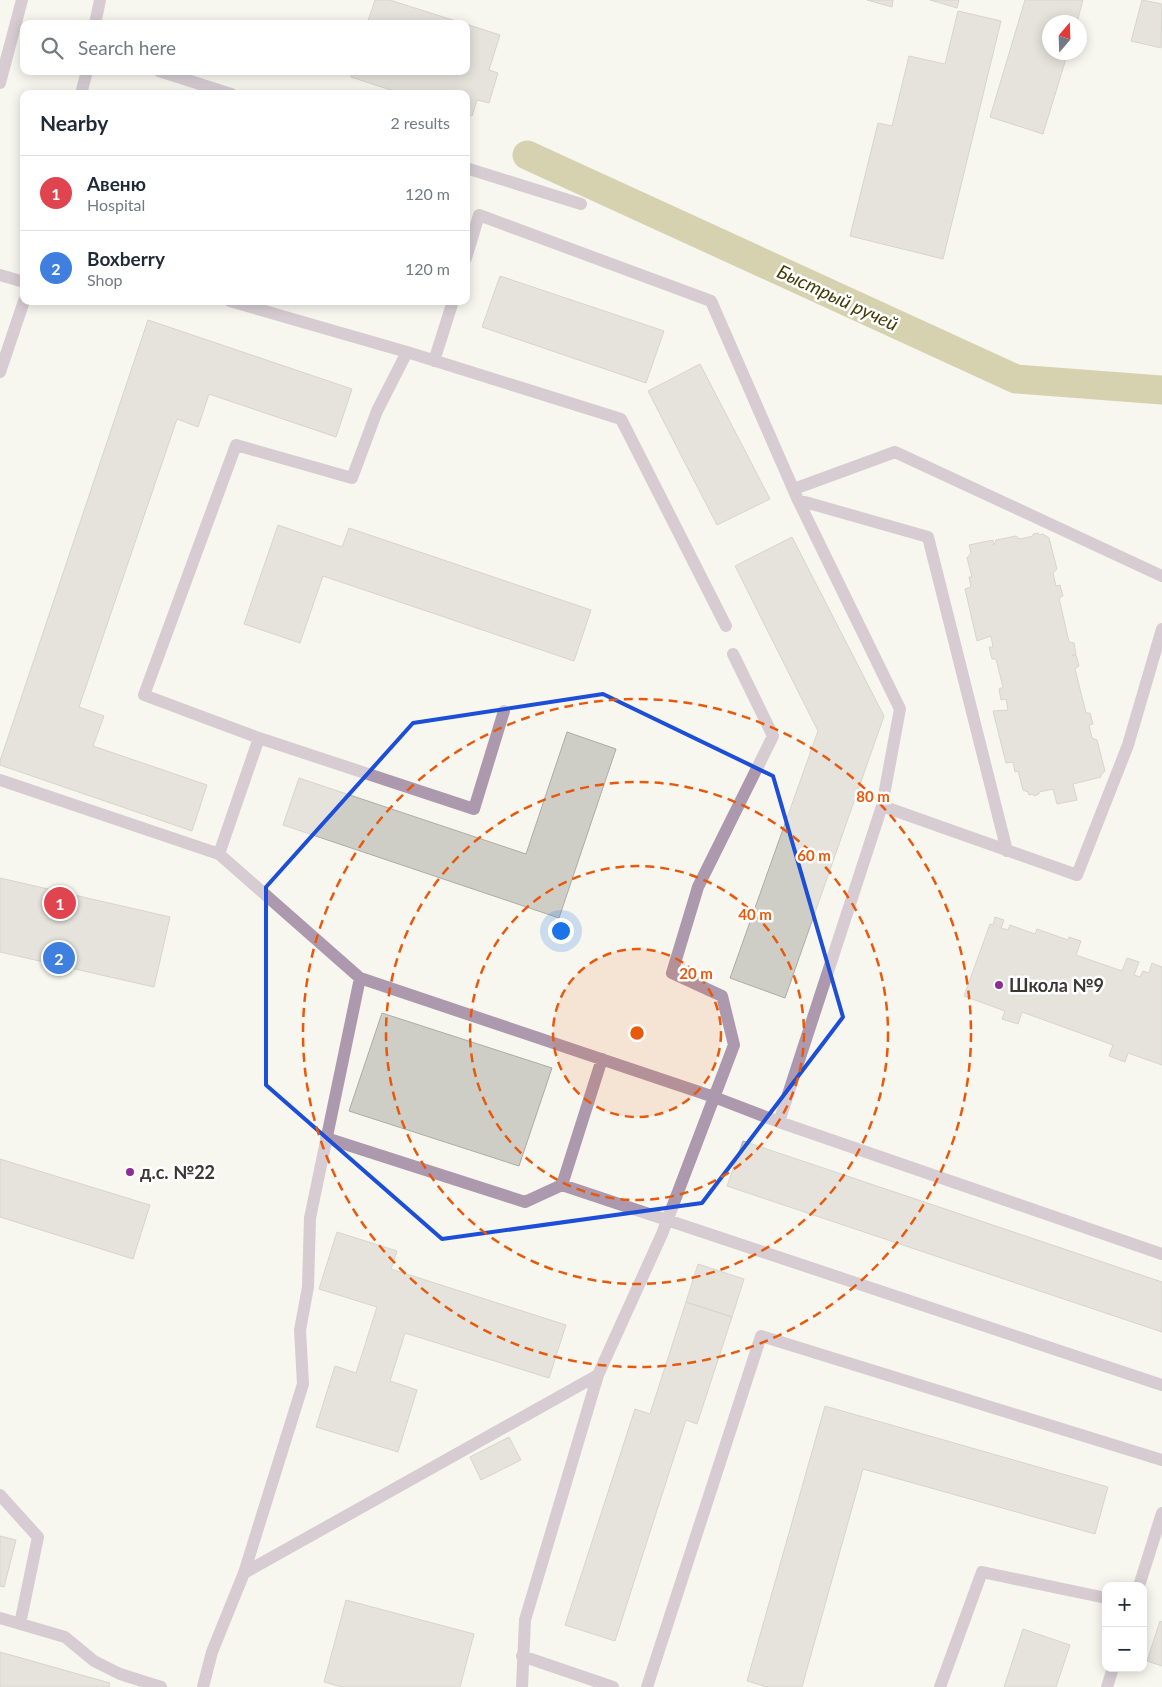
<!DOCTYPE html>
<meta charset="utf-8">
<style>
:root{--surface:#fff;--page:#f6f6f7;--text:#1f2937;--muted:#747a83;--line:#e0e1e3;--accent:#d93025}
body{margin:0;font-family:Lato,sans-serif;background:var(--page);color:var(--text)}
.controls{position:absolute;right:15px;bottom:15px;display:grid;overflow:hidden;border-radius:10px;box-shadow:0 2px 12px #0003}
.controls button{width:45px;height:45px;display:grid;place-items:center;padding:0;border:0;border-bottom:1px solid var(--line);background:var(--surface);color:var(--text);font:25px sans-serif}
.compass{position:absolute;left:1042px;top:15px;width:45px;height:45px;border-radius:50%;background:var(--surface);box-shadow:0 2px 12px #0003;rotate:19deg}
.you{position:absolute;left:560px;top:930px;width:18px;height:18px;margin:-12px;border:4px solid #fff;border-radius:50%;background:#1a73e8;box-shadow:0 0 0 8px #1a73e833}
.badge{display:grid;place-items:center;width:32px;height:32px;border-radius:50%;background:var(--accent);color:#fff;font-size:16px;font-weight:700}
.pin{position:absolute;translate:-50% -50%;border:2px solid #fff;box-shadow:0 1px 5px #0006}
.list{margin:0;padding:0;list-style:none}
h2{display:flex;justify-content:space-between;align-items:center;height:65px;margin:0;padding:0 20px;font-size:21px}
h2 small{font-size:16px;font-weight:400;color:var(--muted)}
.list li{display:grid;grid-template-columns:32px 1fr auto;gap:15px;align-items:center;box-sizing:border-box;height:75px;padding:0 20px;border-top:1px solid var(--line)}
.list b{display:block;font-size:19px;white-space:nowrap}
.list p{margin:0;font-size:16px;white-space:nowrap;color:var(--muted)}
.list em{font-size:16px;font-style:normal;color:var(--muted)}
.icon{flex:none;width:28px;height:28px;fill:none;stroke:currentColor;stroke-width:2;stroke-linecap:round;stroke-linejoin:round}
.map{position:relative;flex:none;width:1162px;height:1687px;overflow:hidden}
.search{position:absolute;background:var(--surface);box-shadow:0 2px 12px #0003;left:20px;top:20px;width:450px;height:55px;display:flex;align-items:center;gap:12px;box-sizing:border-box;padding:0 18px;border-radius:10px;color:var(--muted);font-size:19px}
.panel{position:absolute;background:var(--surface);box-shadow:0 2px 12px #0003;left:20px;top:90px;width:450px;height:215px;border-radius:10px}
.map>svg:first-child{display:block}
</style>
<div class="map">
<svg width="1162" height="1687" viewBox="0 0 1162 1687">
<rect width="100%" height="100%" fill="#f7f6ef"/>
<g fill="none" stroke-linecap="round" stroke-linejoin="round">
<!-- canal -->
<path stroke="#aea665" stroke-width="29" d="M527,155L1016,379L1162,390"/>
</g>
<!-- building -->
<path fill="#cecdc6" stroke="#acaca5" d="M375,0H390L465,24H367Z
M867,0H893L892,7Z
M930,0H959L957,8Z
M1025,0H1083L1077,22H1050V52H1068L1043,134L990,117Z
M1142,0L1162,4L1161,48L1131,41Z
M958,11L1001,21L943,259L850,236L878,123L892,126L909,56L945,64Z
M466,24L500,35L489,70L498,73L489,103L477,100L472,116L466,114V94H403L351,77L352,71H466Z
M500,276L664,331L646,383L482,327Z
M148,320L352,389L336,437L209,394L198,427L177,419L79,707L104,716L93,746L207,785L192,831L0,765V761Z
M700,364L770,499L717,525L648,391Z
M278,525L342,547L349,528L591,610L574,661L323,576L300,643L244,624Z
M1038,533L1039,535L1043,534L1049,538L1057,569L1053,573L1056,586L1060,585L1063,596L1059,598L1069,642L1074,643L1076,654L1072,655V656L1076,655L1079,666L1075,669L1086,713H1090L1093,724L1089,725L1092,738L1097,740L1105,771L1101,775V777L1073,784L1077,800L1057,804L1053,789L1039,792V794L1034,796L1033,794L1029,795L1028,792L1023,790L1018,771L1015,772L1013,762L1006,763L993,711L1008,710L1006,699L1001,700L999,689L1003,687L996,659H992L989,647H993L991,636L977,641L965,589L971,587L969,577H972L967,558L971,553L969,545L993,540L994,545L996,540L1016,536L1020,539L1033,536V534Z
M792,537L884,716L785,998L730,978L818,731L735,566Z
M567,732L616,749L559,918L283,825L299,778L526,854Z
M0,878L170,917L154,987L0,952Z
M995,917L1004,920L1001,928L1008,930L1010,925L1035,934L1037,929L1068,940L1069,937L1081,941L1076,955L1122,971L1127,958L1139,962L1134,975L1140,977L1143,971L1149,973L1152,963L1162,967V1065L1128,1053L1125,1062L1109,1056L1113,1045L1022,1012L1018,1024L1002,1019L1005,1011L964,996L990,924L993,925Z
M382,1013L552,1068L519,1166L349,1111Z
M743,1141L1162,1282V1332L727,1186Z
M0,1159L150,1205L133,1259L0,1217Z
M337,1232L397,1251L391,1269L566,1325L549,1378L405,1333L390,1381L417,1390L398,1452L316,1427L335,1366L356,1373L377,1307L319,1289Z
M698,1264L744,1279L732,1317L686,1302Z
M686,1302L732,1317L697,1424L686,1420L615,1641L565,1625L635,1409L650,1414Z
M825,1406L1108,1487L1095,1534L863,1469L802,1687H767L747,1681Z
M509,1437L521,1460L481,1480L470,1457Z
M0,1536L16,1540L4,1587L0,1586Z
M346,1600L474,1634L460,1687H342L324,1682Z
M1160,1621L1162,1622V1666L1147,1661Z
M1023,1629L1070,1645L1056,1687H1004Z
M0,1652L110,1683L109,1687H0Z"/>
<g fill="none" stroke-linecap="round" stroke-linejoin="round">
<!-- service -->
<path stroke="#ad99ae" stroke-width="12" d="M159,71L231,94
M0,83L22,0
M466,168L581,204
M466,258L479,215L711,301L798,500L900,709L882,806L779,1122
M407,352L621,419L726,626
M434,361L453,301
M794,489L895,452L1162,576
M798,500L928,537L1007,851
M259,738L474,809L504,711
M0,780L219,854L259,738L144,695L236,445L352,478L377,411L407,352L230,301
M882,806L1077,875L1128,745L1162,629
M219,854L360,978L714,1097L779,1122L1162,1254
M602,1059L562,1185L1162,1385
M326,1138L525,1202L562,1185
M0,1495L38,1537L20,1624
M244,1573L598,1375
M1139,1586L1162,1513
M0,1618L65,1637L94,1661L120,1674L161,1687
M522,1656L613,1687
M203,1687L212,1652L244,1573L303,1384L300,1330L308,1287L310,1218L360,978
M522,1687L525,1620L598,1375L662,1234L734,1045L722,996L672,973L698,887L773,736L733,654
M647,1687L761,1336L1162,1460
M940,1687L982,1572L1106,1598
M1107,1687L1113,1668"/>
<!-- minor -->
<path stroke="#ad99ae" stroke-width="12" d="M0,275L24,282"/>
<!-- tertiary -->
<path stroke="#ad99ae" stroke-width="12" d="M95,24L100,0
M81,94L87,71
M0,372L24,301"/>
</g>
<!-- marked area -->
<path d="M0 0H1162V1687H0ZM603,694L773,776L843,1017L702,1203L442,1239L266,1085V887L413,723Z" fill="#f7f6ef" fill-opacity=".55" fill-rule="evenodd"/>
<path fill="none" stroke="#1d4ed8" stroke-width="4" stroke-linejoin="round" d="M603,694L773,776L843,1017L702,1203L442,1239L266,1085V887L413,723Z"/>
<!-- distance rings -->
<circle cx="637" cy="1033" r="84" fill="#e8590c" fill-opacity=".12"/>
<g fill="none" stroke="#e8590c" stroke-width="2.5" stroke-dasharray="9 6">
<circle cx="637" cy="1033" r="84"/>
<circle cx="637" cy="1033" r="167"/>
<circle cx="637" cy="1033" r="251"/>
<circle cx="637" cy="1033" r="334"/>
</g>
<!-- markers -->
<g fill="#8c2c94" stroke="#fff" stroke-width="2">
<circle cx="999" cy="985" r="5"/>
<circle cx="130" cy="1172" r="5"/>
</g>
<g text-anchor="middle" dominant-baseline="central" stroke-width="5" stroke-linejoin="round" paint-order="stroke">
<!-- poi labels -->
<g font-size="18" font-weight="bold" fill="#393836" stroke="#fff" text-anchor="start">
<text x="1009" y="985">Школа №9</text>
<text x="140" y="1172">д.с. №22</text>
</g>
<!-- water labels -->
<g font-size="19" font-style="italic" fill="#443e09" stroke="#fff">
<text transform="translate(838 297) rotate(25)">Быстрый ручей</text>
</g>
</g>
<circle cx="637" cy="1033" r="8" fill="#e8590c" stroke="#fff" stroke-width="2.5"/>
<g font-size="15" text-anchor="middle" font-weight="bold" fill="#e8590c" stroke="#fff" stroke-width="5" stroke-linejoin="round" paint-order="stroke">
<text x="873" y="802">80 m</text>
<text x="814" y="861">60 m</text>
<text x="755" y="920">40 m</text>
<text x="696" y="979">20 m</text>
</g>
</svg>
<div class="controls">
<button>+</button>
<button>−</button>
</div>
<svg class="compass" viewBox="-18 -18 36 36"><path d="M0-13l5 13h-10z" fill="#e53935"/><path d="M0 13l5-13h-10z" fill="#747a83"/></svg>
<div class="you"></div>
<div class="pin badge" style="left:60px;top:903px;background:#e0444e">1</div>
<div class="pin badge" style="left:59px;top:958px;background:#3f7fe0">2</div>
<div class="search"><svg class="icon" aria-label="search" viewBox="0 0 24 24"><circle cx="10" cy="10" r="6"/><path d="M15 15l6 6"/></svg>Search here</div>
<section class="panel">
<h2>Nearby<small>2 results</small></h2>
<ul class="list">
<li><span class="badge" style="background:#e0444e">1</span><div><b>Авеню</b><p>Hospital</p></div><em>120 m</em></li>
<li><span class="badge" style="background:#3f7fe0">2</span><div><b>Boxberry</b><p>Shop</p></div><em>120 m</em></li>
</ul>
</section>
</div>
